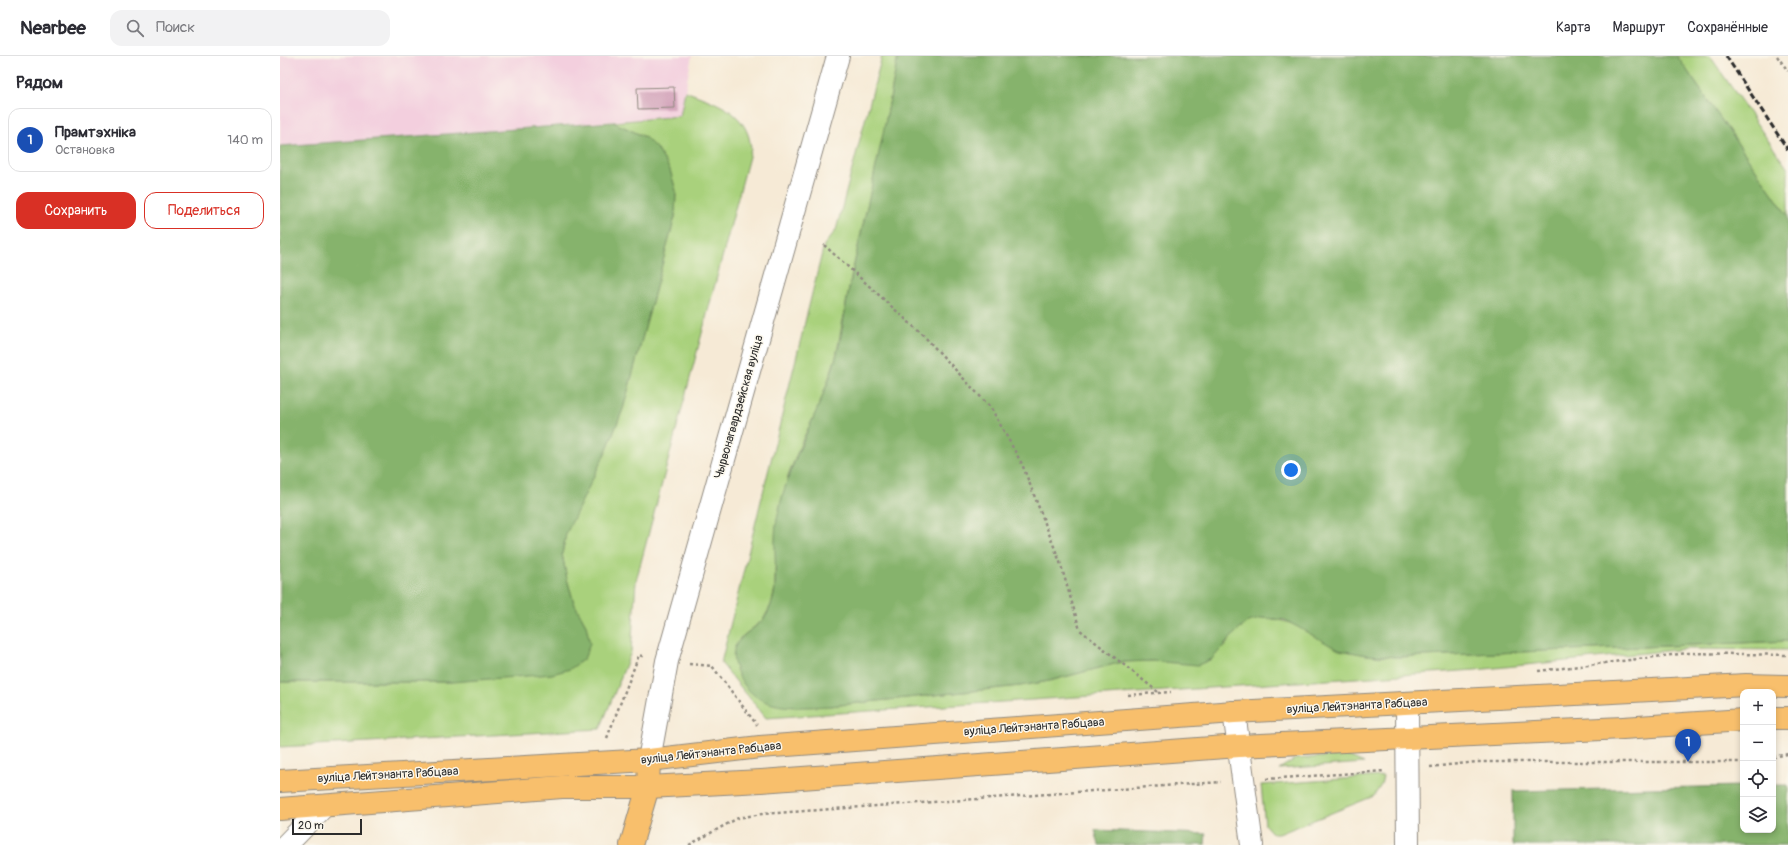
<!DOCTYPE html>
<html lang="ru">
<meta charset="utf-8">
<style>
:root{--surface:#fff;--page:#f2f2f3;--text:#2b2b33;--muted:#7c7c81;--line:#e1e1e2;--accent:#d93025}
body{margin:0;font-family:Pangolin,sans-serif;background:var(--page);color:var(--text)}
.controls{position:absolute;right:12px;bottom:12px;display:grid;overflow:hidden;border-radius:8px;box-shadow:0 2px 6px #0003}
.controls button{width:36px;height:36px;display:grid;place-items:center;padding:0;border:0;border-bottom:1px solid var(--line);background:var(--surface);color:var(--text);font:20px sans-serif}
.scale{position:absolute;left:12px;bottom:10px;width:70px;box-sizing:border-box;padding-left:4px;border:2px solid #2b2b2b;border-top:0;font-size:11px;line-height:14px;white-space:nowrap;color:#2b2b2b;-webkit-text-stroke:3px #fbf7ec;paint-order:stroke}
.you{position:absolute;left:1011px;top:414px;width:14px;height:14px;margin:-10px;border:3px solid #fff;border-radius:50%;background:#1a73e8;box-shadow:0 0 0 6px #1a73e833}
.badge{display:grid;place-items:center;width:26px;height:26px;border-radius:50%;background:var(--accent);color:#fff;font-size:13px;font-weight:700}
.pin{position:absolute;translate:-50% -33px;filter:drop-shadow(0 1px 2px #0008)}
.pin::after{content:'';position:absolute;top:21px;width:14px;height:12px;background:inherit;clip-path:polygon(0 0,100% 0,50% 100%)}
.list{margin:0;padding:0;list-style:none}
h2{display:flex;justify-content:space-between;align-items:center;height:52px;margin:0;padding:0 16px;font-size:17px}
h2 small{font-size:13px;font-weight:400;color:var(--muted)}
.list li{display:grid;grid-template-columns:26px 1fr auto;gap:12px;align-items:center;box-sizing:border-box;height:64px;margin:0 8px 8px;padding:0 8px;border:1px solid var(--line);border-radius:12px}
.list b{display:block;font-size:15px;white-space:nowrap}
.list p{margin:0;font-size:13px;white-space:nowrap;color:var(--muted)}
.list em{font-size:13px;font-style:normal;color:var(--muted)}
.actions{display:flex;gap:8px;padding:12px 16px}
.actions a{flex:1;padding:9px 0;border:1px solid var(--accent);border-radius:12px;text-align:center;font-size:14px;color:var(--accent)}
.actions .main{background:var(--accent);color:#fff}
.icon{flex:none;width:22px;height:22px;fill:none;stroke:currentColor;stroke-width:2;stroke-linecap:round;stroke-linejoin:round}
.map{position:relative;flex:none;width:1508px;height:789px;overflow:hidden}
header{display:flex;align-items:center;gap:24px;box-sizing:border-box;height:56px;padding:0 20px;background:var(--surface);border-bottom:1px solid var(--line)}
header strong{font-size:19px}
nav{display:flex;gap:22px;margin-inline-start:auto;font-size:14px}
.search{width:280px;height:36px;background:var(--page);display:flex;align-items:center;gap:10px;box-sizing:border-box;padding:0 14px;border-radius:12px;color:var(--muted);font-size:15px}
main{display:flex}
aside{flex:1;background:var(--surface)}
.map>svg:first-child{display:block}
</style>
<header>
<strong>Nearbee</strong>
<div class="search"><svg class="icon" aria-label="search" viewBox="0 0 24 24"><circle cx="10" cy="10" r="6"/><path d="M15 15l6 6"/></svg>Поиск</div>
<nav><a>Карта</a><a>Маршрут</a><a>Сохранённые</a></nav>
</header>
<main>
<aside>
<h2>Рядом<small></small></h2>
<ul class="list">
<li><span class="badge" style="background:#1a4fb4">1</span><div><b>Прамтэхніка</b><p>Остановка</p></div><em>140 m</em></li>
</ul>
<div class="actions"><a class="main">Сохранить</a><a>Поделиться</a></div>
</aside>
<div class="map">
<svg width="1508" height="789" viewBox="0 0 1508 789">
<rect width="100%" height="100%" fill="#fbf7ec"/>
<filter id="ink" filterUnits="userSpaceOnUse"><feTurbulence type="fractalNoise" baseFrequency=".025" numOctaves="2"/><feDisplacementMap in="SourceGraphic" scale="8" xChannelSelector="R" yChannelSelector="G"/><feConvolveMatrix kernelMatrix="1 2 1 2 8 2 1 2 1" color-interpolation-filters="sRGB"/></filter>
<filter id="wash" filterUnits="userSpaceOnUse"><feTurbulence type="fractalNoise" baseFrequency=".012" numOctaves="4" result="noise"/><feDisplacementMap in="SourceGraphic" scale="16" xChannelSelector="R" yChannelSelector="G"/><feGaussianBlur stdDeviation="0.9" result="paint"/><feColorMatrix in="noise" values="0 0 0 0 0 0 0 0 0 0 0 0 0 0 0 0 0 1.4 0 .05"/><feComposite in="paint" operator="in"/></filter>
<g filter="url(#wash)">
<rect width="100%" height="100%" fill="#f6ead6"/>
<!-- built -->
<path fill="#f3cfde" d="M0,0H412L400,60L0,90Z"/>
<!-- green -->
<path fill="#a9d17c" stroke="#6a7e54" d="M602,0H618L602,85L570,226L556,301L540,348L522,385L508,420L495,513V532L491,549L483,564L459,583L550,650L740,630L769,625L842,606L872,605L944,591C951,582 959,569 970,565C1005,552 1052,592 1087,599C1097,601 1108,600 1118,601L1508,585V594L1405,593L1195,614L486,662L441,607L544,189L556,174Z
M1397,0H1430L1508,113V160Z
M405,35C436,47 468,55 471,93L356,525L351,596L320,673L0,691V626H172L306,569L294,547L287,523L282,498L286,477L327,393L343,353L395,161L396,135L390,114L378,94L365,81L333,66L400,60Z
M1066,699L1084,707L999,713L1015,703Z
M1103,720L1101,729L1094,740L999,778H993L985,769L981,729Z"/>
<!-- forest -->
<path fill="#86b36c" stroke="#586f4c" d="M618,0H1397L1508,160V585L1118,601L1087,599L1059,594L1005,564L984,562L968,566L955,577L932,603L918,609L872,605L842,606L769,625L740,630L550,650C509,652 470,656 455,610C447,585 468,578 482,565C489,558 495,540 495,530C497,506 492,482 498,458C509,403 541,356 556,301C563,276 565,249 571,223C587,149 605,75 618,0Z
M333,66L365,81L378,94L390,114L396,135L395,161L343,353L327,393L286,478L282,498L287,523L294,547L306,569L310,588L304,603L290,613L272,618L172,626H0V90Z
M1493,729H1508V789H1233V735L1463,730V774H1493Z
M815,774L926,778L925,789H819Z"/>
<g id="blocks">
<!-- building -->
<path fill="#cf9bb5" d="M394,31L395,52L358,53L357,32Z"/>
</g>
</g>
<g filter="url(#ink)">
<use href="#blocks" fill-opacity="0" stroke="#908a80" stroke-width="1"/>
<g fill="none" stroke-linecap="round" stroke-linejoin="round">
<!-- minor casing -->
<g stroke="#908a80" stroke-width="24">
<path id="minor" d="M1127,648L1128,789
M954,656L972,789
M369,704L387,605L558,0
M6,789L43,751"/>
</g>
<!-- major casing -->
<g stroke="#908a80" stroke-width="24">
<path id="major" d="M351,789L368,731L369,704"/>
</g>
<!-- highway casing -->
<g stroke="#908a80" stroke-width="24">
<path id="highway" d="M1493,662H1508
M0,725L369,704L480,691L954,656L1466,629L1508,630
M0,753L282,731H368L481,725L959,690L1343,672L1463,664"/>
</g>
<!-- path -->
<path stroke="#908a80" stroke-width="2.5" stroke-dasharray="3 3" stroke-linecap="butt" d="M1497,0L1508,15
M544,189L644,280L711,352L742,408L780,506L800,574L878,636
M409,608L432,610L477,669
M1258,615L1408,597L1508,599
M848,639L891,636
M327,682L359,599L365,601
M1493,701L1508,698
M1150,711L1197,706H1463
M986,723L1105,715
M409,789L458,762L482,758L941,726"/>
<!-- minor -->
<use href="#minor" stroke="#fff" stroke-width="22"/>
<!-- major -->
<use href="#major" stroke="#f8bf6c" stroke-width="22"/>
<!-- highway -->
<use href="#highway" stroke="#f8bf6c" stroke-width="22"/>
<!-- rail -->
<path stroke="#2b2b2b" stroke-width="3" stroke-dasharray="6 3" stroke-linecap="butt" d="M1446,0L1508,94"/>
</g>
</g>
<g text-anchor="middle" dominant-baseline="central" stroke-width="3" stroke-linejoin="round" paint-order="stroke">
<!-- street labels -->
<g font-size="12" fill="#2b2b2b" stroke="#fbf7ec">
<text transform="translate(459 351) rotate(-74)">Чырвонагвардзейская вуліца</text>
<text transform="translate(1077 650) rotate(-3)">вуліца Лейтэнанта Рабцава</text>
<text transform="translate(754 671) rotate(-4)">вуліца Лейтэнанта Рабцава</text>
<text transform="translate(431 697) rotate(-6)">вуліца Лейтэнанта Рабцава</text>
<text transform="translate(108 719) rotate(-3)">вуліца Лейтэнанта Рабцава</text>
</g>
</g>
</svg>
<div class="controls">
<button>+</button>
<button>−</button>
<button><svg class="icon" aria-label="locate" viewBox="0 0 24 24"><circle cx="12" cy="12" r="6"/><path d="M12 2v4M12 18v4M2 12h4M18 12h4"/></svg></button>
<button><svg class="icon" aria-label="layers" viewBox="0 0 24 24"><path d="M12 4l9 5-9 5-9-5zM3 14l9 5 9-5"/></svg></button>
</div>
<div class="scale">20 m</div>
<div class="you"></div>
<div class="pin badge" style="left:1408px;top:706px;background:#1a4fb4">1</div>
</div>
</main>
